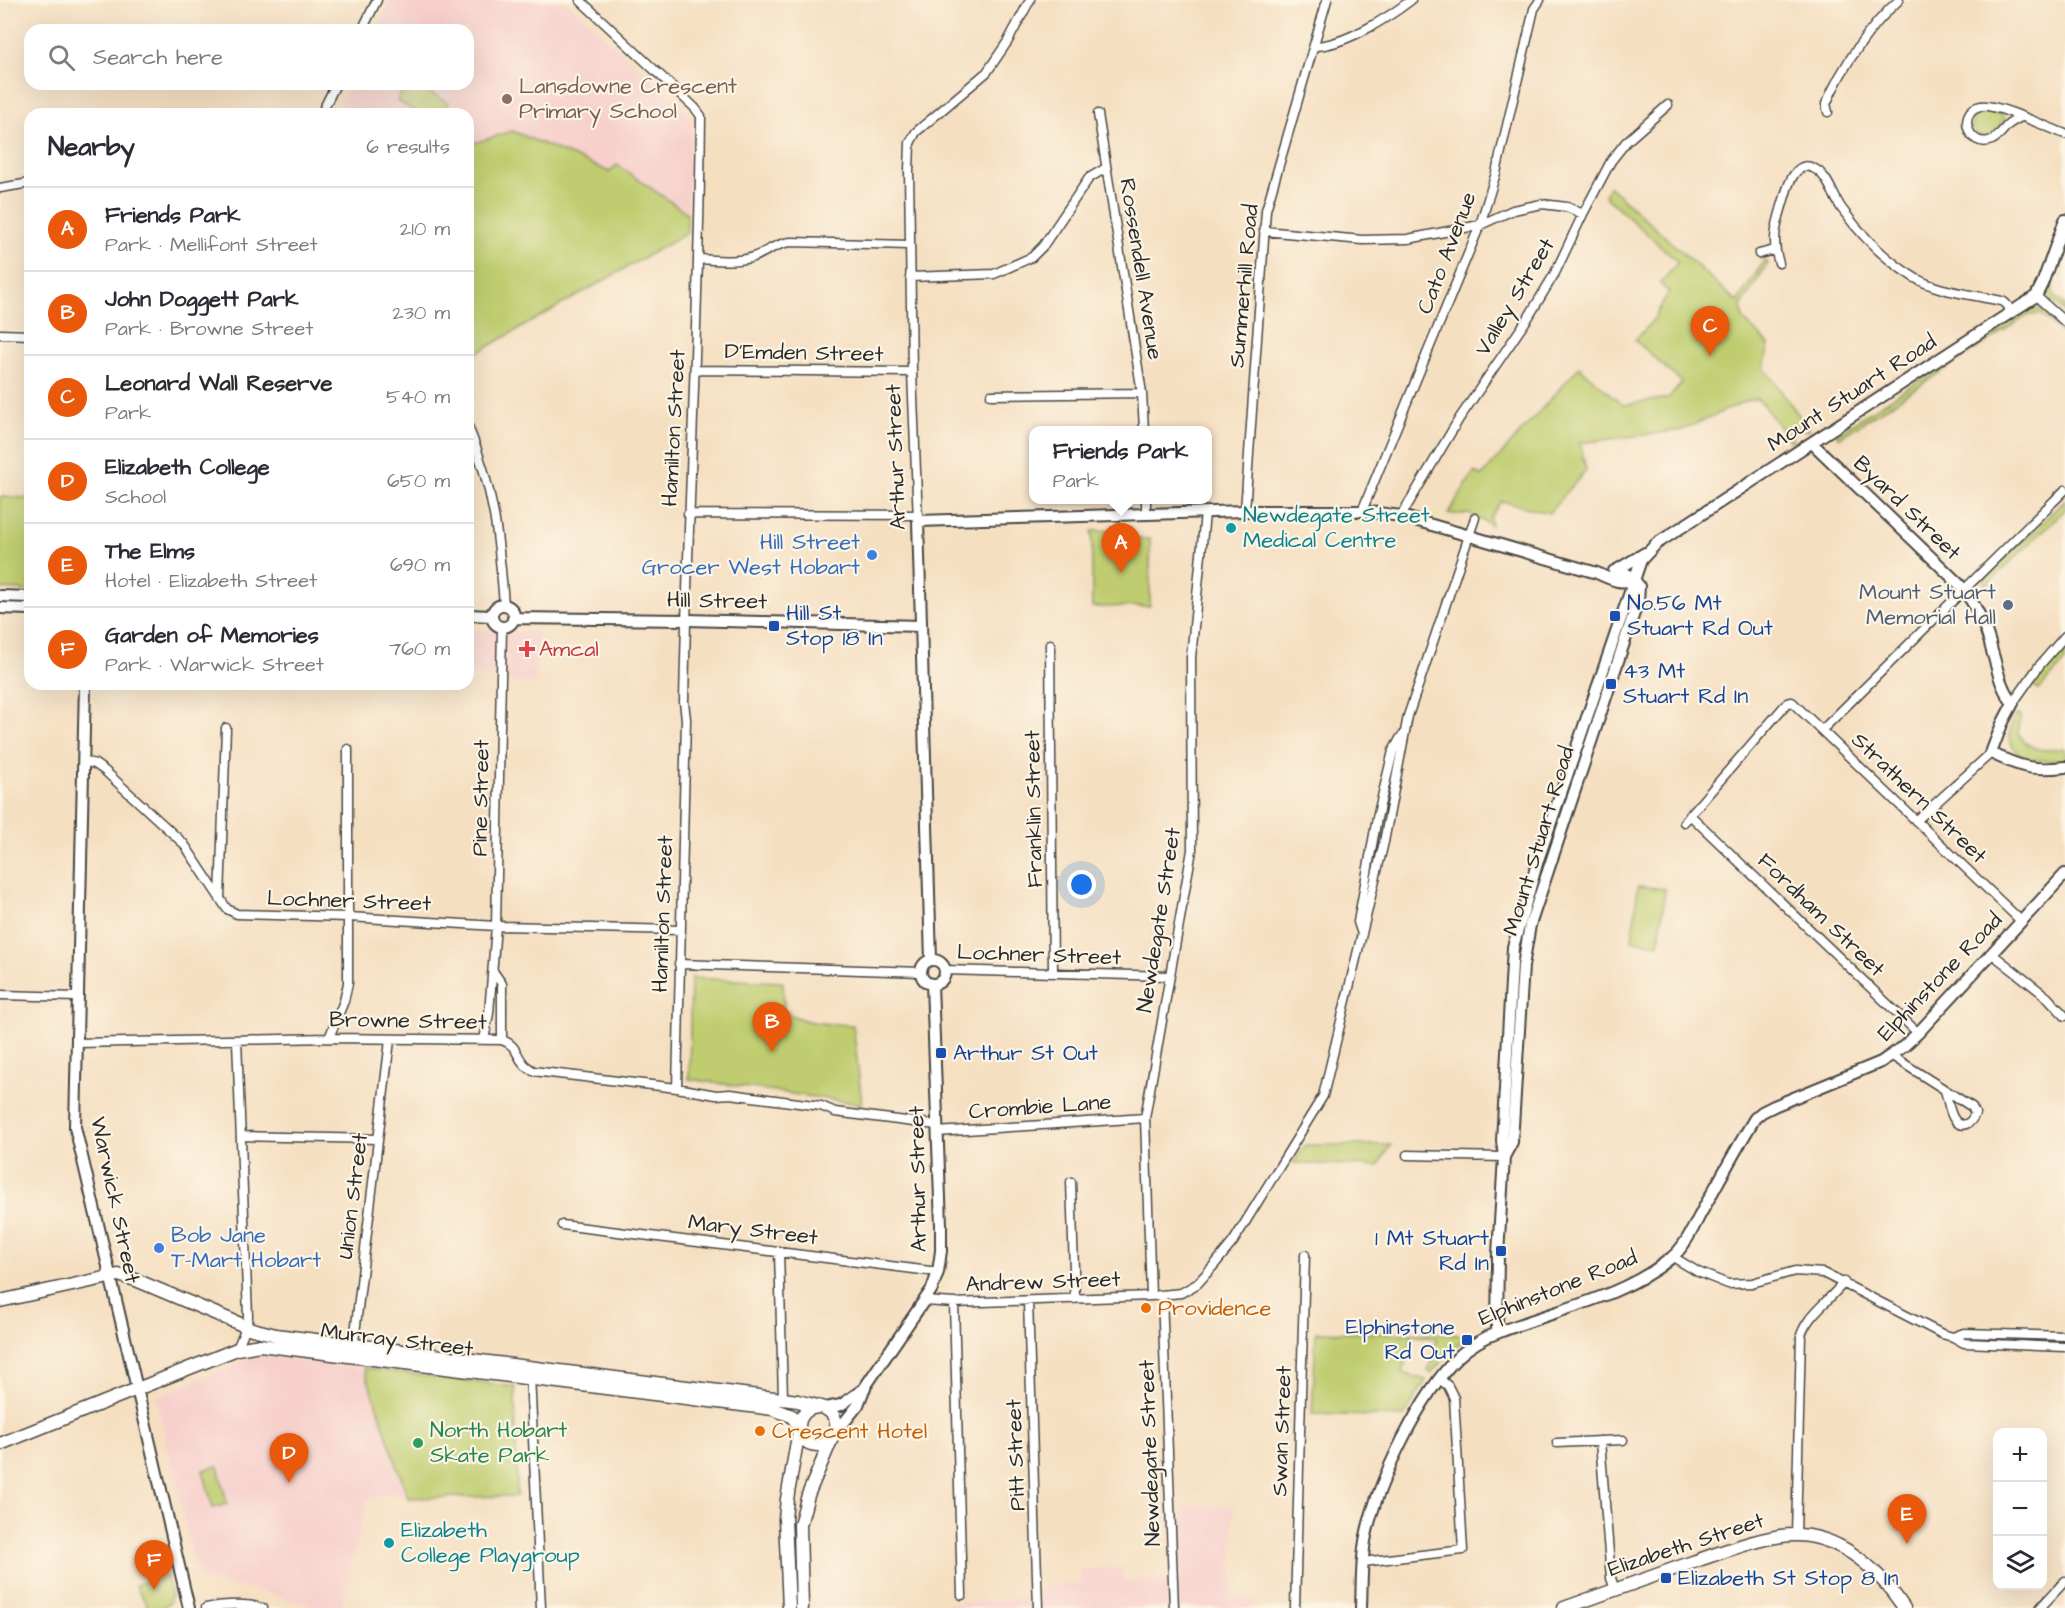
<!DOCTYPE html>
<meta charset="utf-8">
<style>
:root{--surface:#fff;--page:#f2f2f3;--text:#2b2b33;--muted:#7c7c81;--line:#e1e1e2;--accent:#ea580c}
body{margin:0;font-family:"Architects Daughter",sans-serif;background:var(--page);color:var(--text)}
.controls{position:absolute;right:18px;bottom:18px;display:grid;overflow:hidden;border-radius:12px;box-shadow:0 6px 24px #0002}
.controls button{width:54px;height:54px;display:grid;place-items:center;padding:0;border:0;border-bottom:2px solid var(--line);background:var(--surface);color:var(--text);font:30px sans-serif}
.you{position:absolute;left:1082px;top:885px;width:21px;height:21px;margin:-15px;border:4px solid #fff;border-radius:50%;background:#1a73e8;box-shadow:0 0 0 9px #1a73e833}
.badge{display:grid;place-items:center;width:39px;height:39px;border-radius:50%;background:var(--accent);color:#fff;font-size:20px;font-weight:700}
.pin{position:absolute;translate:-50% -50px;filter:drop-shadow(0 2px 3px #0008)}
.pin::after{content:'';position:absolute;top:32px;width:21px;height:18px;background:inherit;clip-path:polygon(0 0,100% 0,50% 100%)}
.popup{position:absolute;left:1029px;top:426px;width:183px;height:78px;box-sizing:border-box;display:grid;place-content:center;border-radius:12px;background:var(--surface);filter:drop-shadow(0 2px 4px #0005);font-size:20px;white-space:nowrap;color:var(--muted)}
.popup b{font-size:22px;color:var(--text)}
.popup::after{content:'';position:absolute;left:50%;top:100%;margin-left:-12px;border:12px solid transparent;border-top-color:var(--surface)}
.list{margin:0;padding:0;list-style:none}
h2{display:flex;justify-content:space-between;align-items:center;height:78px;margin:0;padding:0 24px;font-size:26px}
h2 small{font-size:20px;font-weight:400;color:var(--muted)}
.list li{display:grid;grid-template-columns:39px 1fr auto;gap:18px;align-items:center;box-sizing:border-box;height:84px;padding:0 24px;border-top:2px solid var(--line)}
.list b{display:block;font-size:22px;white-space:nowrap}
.list p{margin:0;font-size:20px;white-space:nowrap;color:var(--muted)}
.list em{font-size:20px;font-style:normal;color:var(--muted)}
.icon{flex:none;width:33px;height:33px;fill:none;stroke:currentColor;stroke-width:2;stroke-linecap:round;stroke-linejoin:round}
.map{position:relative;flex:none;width:2065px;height:1608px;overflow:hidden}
.search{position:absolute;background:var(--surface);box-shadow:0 6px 24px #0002;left:24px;top:24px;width:450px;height:66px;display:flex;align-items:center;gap:15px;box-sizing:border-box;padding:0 21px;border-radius:18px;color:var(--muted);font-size:22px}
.panel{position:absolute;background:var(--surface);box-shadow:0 6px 24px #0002;left:24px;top:108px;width:450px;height:582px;border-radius:18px}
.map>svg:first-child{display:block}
</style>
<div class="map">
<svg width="2065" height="1608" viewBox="0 0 2065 1608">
<rect width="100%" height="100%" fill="#fcf5e5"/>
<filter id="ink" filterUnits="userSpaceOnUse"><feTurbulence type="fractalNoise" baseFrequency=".0167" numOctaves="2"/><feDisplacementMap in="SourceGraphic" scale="12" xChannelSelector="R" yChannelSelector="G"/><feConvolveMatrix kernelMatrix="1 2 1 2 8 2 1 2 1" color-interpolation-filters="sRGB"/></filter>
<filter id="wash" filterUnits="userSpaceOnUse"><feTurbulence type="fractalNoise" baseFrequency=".008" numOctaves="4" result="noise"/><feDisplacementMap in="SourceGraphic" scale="24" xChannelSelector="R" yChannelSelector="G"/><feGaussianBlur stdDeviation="1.35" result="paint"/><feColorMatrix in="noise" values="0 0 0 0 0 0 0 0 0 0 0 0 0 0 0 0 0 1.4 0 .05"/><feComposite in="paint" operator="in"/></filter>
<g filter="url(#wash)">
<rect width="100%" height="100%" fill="#f5dfc1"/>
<!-- built -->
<path fill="#f7d0cc" d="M390,0H565L692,118L687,213L617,165L610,172L512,131L468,145V114H335L350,84H468V30H376Z
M468,630L537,632L535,683H515L485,675L469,674Z
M259,1355L364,1368L408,1498L393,1493L367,1499L341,1608H319L258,1590L198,1579L156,1397Z
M1233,1505L1232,1599L1256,1598V1608H897L1025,1598L1048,1585L1080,1584L1081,1569L1122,1568L1123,1582L1181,1579L1182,1506Z"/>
<!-- green -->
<path fill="#bfcd6f" stroke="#757c4d" stroke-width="1.5" d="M406,84H415L449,103L443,114H420L397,101Z
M1988,111L2001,114L2005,119L1991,136H1979C1965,124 1972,114 1988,111Z
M512,131L610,172L617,165L687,213V233L468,358V145Z
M1609,186L1737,302L1764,261L1768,263L1741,306L1743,319L1769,345L1764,368L1810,430L1794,431L1791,443L1764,406L1757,399L1748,400L1682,430L1580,443L1586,470L1549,513L1501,501L1490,518L1491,525L1469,514H1448L1474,472L1482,476L1579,367L1623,405L1668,398L1682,383L1635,340L1653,320L1669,292L1660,284L1678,262L1605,196Z
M2065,240C2065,255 2050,282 2053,291C2054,297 2061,301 2065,306V313L2050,298L2047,288Z
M2037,308L2048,313L2065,329V336L2041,314L2028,315L1839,438L1836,434L2028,310Z
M0,497L30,498V591L0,589Z
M2065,500V510L1986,585L1982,581Z
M1122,530L1124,539H1150V606L1092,607V531Z
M2065,643V662L2039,690L2032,684Z
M2021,715L2018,733C2031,753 2043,751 2065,748V760C2045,761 2011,764 2010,735C2009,729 2013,721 2014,716Z
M1638,886L1665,889L1659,944L1632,941Z
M691,978L783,982L784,1011C809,1026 825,1023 853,1025L862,1104L689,1079Z
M1305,1145H1391L1378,1166L1293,1163Z
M1316,1332L1470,1335L1449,1352L1431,1374L1428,1371L1437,1339L1413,1335L1402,1373L1426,1380L1404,1417L1312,1414Z
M364,1368L515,1387L517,1496L408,1498Z
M218,1466L227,1504L213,1508L203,1470Z
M167,1576L171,1595L170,1602L161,1608H149L135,1585Z"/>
</g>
<g filter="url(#ink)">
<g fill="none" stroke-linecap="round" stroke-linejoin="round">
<!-- minor casing -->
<g stroke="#494642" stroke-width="11">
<path id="minor" d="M580,0L695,108L701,116C699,312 688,507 684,702L686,719L677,1088
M362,30L377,0
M1314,46C1343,46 1388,18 1411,0
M1828,112L1826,104C1842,67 1870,26 1899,0
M321,114L336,84
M1098,114L1142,393L1144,430
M2021,117C2017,119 2012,122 2009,124C2003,129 1999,137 1992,140C1968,150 1956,110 1981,106C1996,103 2049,128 2065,134
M0,188L30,183
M1264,231L1362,240L1408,239L1480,225L1513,210L1542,204L1567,207L1583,214
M1759,254L1774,250
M699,259C716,260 739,263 756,256C768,251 777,243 791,242L910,245
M1779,263C1770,238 1778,221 1785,196C1788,185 1796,160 1813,168C1828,174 1833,197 1842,209C1861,235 1887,261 1915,278C1936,290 1962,293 1986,298C1991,299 1999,300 2004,302C2007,304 2010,310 2013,312
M910,277L994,274L1032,257L1043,246L1089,178L1106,168
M2036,296L2065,322
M0,334L30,335
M695,370L912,372
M991,395L1142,393
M468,426C494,489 499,539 504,605
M1245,511L1266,210L1327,0
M1362,511L1480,225L1496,173L1534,9L1540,0
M688,514L918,515
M1146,515V500
M1401,516L1459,419L1528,318L1555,273L1583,214L1611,161L1626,142L1668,105
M918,521L912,372L909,171L910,143L916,132L987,72L1008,41L1030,0
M1050,644L1053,973
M2013,703L2039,666L2065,636
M1822,730L2065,490
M83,761L95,764L105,771L184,844L227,909L237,914L349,917L496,926L681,930
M1691,816L1918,1033
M1916,821L1991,753
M1684,822L1787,703L1792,702L2021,921
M220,899L226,728
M1362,934L1358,922L1377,818L1393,751L1401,737
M1991,953L2047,997L2065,1016
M679,964L921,972
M944,970L1169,976
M493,971L502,984V1040
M0,995L78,997
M329,1038L344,1001L348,983V749
M484,1040L489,1013L496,926L502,627
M237,1041L248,1316L246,1327L237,1349
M77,1043L329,1038L502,1040C518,1046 515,1054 524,1064C526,1067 530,1068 533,1071L677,1088L716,1095L730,1094L821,1106L835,1112L937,1125
M1892,1056L1972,1107L1975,1113C1972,1123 1962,1130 1954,1119C1949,1112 1948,1099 1945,1091
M937,1132L1145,1118
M241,1136L378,1139
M1407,1155L1504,1157
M1071,1182L1075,1299
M562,1225L938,1272
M779,1251L783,1398
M1673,1257L1698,1272L1728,1284L1752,1283L1795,1271L1823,1273L1942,1334L1953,1337L1964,1343L2065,1347
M1151,1296L1145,1118L1192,850L1191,658L1205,513
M1162,1296L1174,1608
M925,1301L954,1303L1151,1296L1181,1293L1197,1284L1215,1264L1233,1242L1323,1096L1384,842L1408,716L1475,518
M1028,1301L1038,1608
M954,1303L962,1595
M1953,1337L1964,1333L2065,1336
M353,1350L390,1040
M530,1375L541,1608
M1600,1441L1611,1578L1615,1590
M1557,1443L1623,1440
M1796,1535L1801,1335C1808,1314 1830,1300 1844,1282
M1363,1562L1463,1550L1454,1398L1448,1386L1440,1379
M206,1608C226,1604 244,1603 263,1608
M1295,1608L1305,1255
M2040,1608L2065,1581"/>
</g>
<!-- tertiary casing -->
<g stroke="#494642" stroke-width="14">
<path id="tertiary" d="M1812,443L1958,583C1975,602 1986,626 1992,651C1998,670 2000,688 2013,703L2002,724L1991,753C2020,767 2032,771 2065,767
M1615,571L1645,553
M0,596L30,597
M492 616a11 11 0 1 1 22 0a11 11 0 1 1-22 0Z
M0,608L30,609
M468,615L492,616
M513,618L687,620L921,626
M85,684L75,1127L189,1608
M931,960L918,521L1245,511H1362L1401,516L1597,573C1610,579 1621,585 1634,579
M921 972a12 12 0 1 1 24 0a12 12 0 1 1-24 0Z
M1504,1157L1512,1142L1523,966L1530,925L1638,601L1639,586C1632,576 1628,572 1614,571
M1497,1333L1498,1254L1504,1157L1502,1141L1513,947L1538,860L1641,560L1656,544L2036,296L2042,284L2065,220
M825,1408L841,1405L865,1388
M835,1434L858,1405L865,1387L932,1289L938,1272L941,1251V1225L932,984
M1361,1608C1362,1584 1361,1559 1366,1536C1377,1483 1420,1394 1459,1356C1470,1346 1483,1338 1497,1333C1554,1310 1623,1298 1671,1258C1685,1247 1693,1228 1701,1213C1719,1181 1736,1149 1755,1118L1762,1112L1774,1106L1881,1062L1904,1046L1918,1033L2065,874"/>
</g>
<!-- secondary casing -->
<g stroke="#494642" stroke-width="15">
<path id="secondary" d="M0,1301L118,1275L136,1280L252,1329L276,1335L798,1401C807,1404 821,1405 829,1411C843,1422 835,1445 817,1445C792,1444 793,1407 820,1407
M0,1444L237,1349L260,1345L773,1409L792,1416L799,1427
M789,1608L785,1519L787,1499L799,1430
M802,1608L800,1525L808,1495L832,1438
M1564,1608C1607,1593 1650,1577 1693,1562C1722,1552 1751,1541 1781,1536C1834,1528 1877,1567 1904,1608"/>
</g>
<!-- minor -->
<use href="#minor" stroke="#fff" stroke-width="8"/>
<!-- tertiary -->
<use href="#tertiary" stroke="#fff" stroke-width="10"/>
<!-- secondary -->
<use href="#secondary" stroke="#fff" stroke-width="12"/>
</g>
</g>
<!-- markers -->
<circle fill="#8d6e63" stroke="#fcf5e5" stroke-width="2" cx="507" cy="99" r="6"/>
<g fill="#0f9aa8" stroke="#fcf5e5" stroke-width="2">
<circle cx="1231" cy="528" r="6"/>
<circle cx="389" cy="1543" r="6"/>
</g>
<g fill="#3f7fe0" stroke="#fcf5e5" stroke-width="2">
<circle cx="872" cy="555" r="6"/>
<circle cx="159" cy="1248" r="6"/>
</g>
<circle fill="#5c6f8a" stroke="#fcf5e5" stroke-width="2" cx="2008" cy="605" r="6"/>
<g fill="#1a4fb4" stroke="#fcf5e5" stroke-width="2">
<rect x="1609" y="610" width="12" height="12" rx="3"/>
<rect x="768" y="620" width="12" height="12" rx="3"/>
<rect x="1605" y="678" width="12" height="12" rx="3"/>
<rect x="935" y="1047" width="12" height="12" rx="3"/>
<rect x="1495" y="1245" width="12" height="12" rx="3"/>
<rect x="1461" y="1334" width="12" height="12" rx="3"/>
<rect x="1660" y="1572" width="12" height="12" rx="3"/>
</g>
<path fill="#e0444e" stroke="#fcf5e5" stroke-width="2" d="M524 640h6v6h6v6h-6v6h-6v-6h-6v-6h6z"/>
<g fill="#e8710a" stroke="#fcf5e5" stroke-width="2">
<circle cx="1146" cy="1308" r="6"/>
<circle cx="760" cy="1431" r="6"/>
</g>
<circle fill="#2e9e5b" stroke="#fcf5e5" stroke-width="2" cx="418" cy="1443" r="6"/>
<g text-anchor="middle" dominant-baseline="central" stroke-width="4.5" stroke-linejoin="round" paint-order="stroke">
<!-- education labels -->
<g font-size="22" fill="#785e54" stroke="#fcf5e5" text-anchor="start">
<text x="519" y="86">Lansdowne Crescent<tspan x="519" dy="25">Primary School</tspan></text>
</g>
<!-- street labels -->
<g font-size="22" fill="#2b2b2b" stroke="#fcf5e5">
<text transform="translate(1447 253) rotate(-69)">Cato Avenue</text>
<text transform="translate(1141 269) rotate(81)">Rossendell Avenue</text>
<text transform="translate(1244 286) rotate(-85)">Summerhill Road</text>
<text transform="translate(1515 297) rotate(-59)">Valley Street</text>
<text transform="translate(804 353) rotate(1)">D'Emden Street</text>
<text transform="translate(1852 393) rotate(-33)">Mount Stuart Road</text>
<text transform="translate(674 428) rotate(-87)">Hamilton Street</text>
<text transform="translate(896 457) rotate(-92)">Arthur Street</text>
<text transform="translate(1907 508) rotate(44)">Byard Street</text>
<text transform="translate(717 601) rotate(1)">Hill Street</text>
<text transform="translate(481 798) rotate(-89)">Pine Street</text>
<text transform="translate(1919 798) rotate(44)">Strathern Street</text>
<text transform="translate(1034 809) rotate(-91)">Franklin Street</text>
<text transform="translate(1539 841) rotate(-73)">Mount Stuart Road</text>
<text transform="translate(349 901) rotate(2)">Lochner Street</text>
<text transform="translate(663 914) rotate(-88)">Hamilton Street</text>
<text transform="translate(1821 915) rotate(44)">Fordham Street</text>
<text transform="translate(1159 920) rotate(-81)">Newdegate Street</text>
<text transform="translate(1039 955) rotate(2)">Lochner Street</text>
<text transform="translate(1940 977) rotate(-46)">Elphinstone Road</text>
<text transform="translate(408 1021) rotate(1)">Browne Street</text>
<text transform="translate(1040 1107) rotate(-4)">Crombie Lane</text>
<text transform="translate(918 1179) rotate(-91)">Arthur Street</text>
<text transform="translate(353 1196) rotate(-83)">Union Street</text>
<text transform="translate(115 1200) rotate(78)">Warwick Street</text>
<text transform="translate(753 1230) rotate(7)">Mary Street</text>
<text transform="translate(1043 1282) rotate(-2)">Andrew Street</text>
<text transform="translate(1558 1288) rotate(-22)">Elphinstone Road</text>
<text transform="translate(397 1340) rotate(7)">Murray Street</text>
<text transform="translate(1282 1431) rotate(-88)">Swan Street</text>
<text transform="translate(1150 1453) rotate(-92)">Newdegate Street</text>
<text transform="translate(1016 1455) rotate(-92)">Pitt Street</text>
<text transform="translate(1686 1545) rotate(-18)">Elizabeth Street</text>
</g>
<!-- culture labels -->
<g font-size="22" fill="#0d838f" stroke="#fcf5e5" text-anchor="start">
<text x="1243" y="515">Newdegate Street<tspan x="1243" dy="25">Medical Centre</tspan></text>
<text x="401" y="1530">Elizabeth<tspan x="401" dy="25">College Playgroup</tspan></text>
</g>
<!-- shop labels -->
<g font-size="22" fill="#366cbe" stroke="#fcf5e5" text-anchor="end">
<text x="860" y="542">Hill Street<tspan x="860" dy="25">Grocer West Hobart</tspan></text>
<text x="171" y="1235" text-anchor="start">Bob Jane<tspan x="171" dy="25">T-Mart Hobart</tspan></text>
</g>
<!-- service labels -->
<g font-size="22" fill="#4e5e75" stroke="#fcf5e5" text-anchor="end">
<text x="1996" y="592">Mount Stuart<tspan x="1996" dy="25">Memorial Hall</tspan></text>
</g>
<!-- transit labels -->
<g font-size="22" fill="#164399" stroke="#fcf5e5" text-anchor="start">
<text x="1627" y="603">No.56 Mt<tspan x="1627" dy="25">Stuart Rd Out</tspan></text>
<text x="786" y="613">Hill St<tspan x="786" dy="25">Stop 18 In</tspan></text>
<text x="1623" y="671">43 Mt<tspan x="1623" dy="25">Stuart Rd In</tspan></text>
<text x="953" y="1053">Arthur St Out</text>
<text x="1489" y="1238" text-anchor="end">1 Mt Stuart<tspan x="1489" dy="25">Rd In</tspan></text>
<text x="1455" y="1327" text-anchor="end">Elphinstone<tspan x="1455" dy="25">Rd Out</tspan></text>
<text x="1678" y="1578">Elizabeth St Stop 8 In</text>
</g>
<!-- health labels -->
<g font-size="22" fill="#be3a42" stroke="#fcf5e5" text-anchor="start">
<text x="539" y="649">Amcal</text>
</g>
<!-- food labels -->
<g font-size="22" fill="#c56008" stroke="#fcf5e5" text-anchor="start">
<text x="1158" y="1308">Providence</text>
<text x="772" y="1431">Crescent Hotel</text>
</g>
<!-- leisure labels -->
<g font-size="22" fill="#27864d" stroke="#fcf5e5" text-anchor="start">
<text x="430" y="1430">North Hobart<tspan x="430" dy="25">Skate Park</tspan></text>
</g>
</g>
</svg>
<div class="controls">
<button>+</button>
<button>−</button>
<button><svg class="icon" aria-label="layers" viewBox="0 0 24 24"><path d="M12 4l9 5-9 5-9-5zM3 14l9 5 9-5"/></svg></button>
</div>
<div class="you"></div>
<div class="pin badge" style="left:1121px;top:573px">A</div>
<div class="popup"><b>Friends Park</b>Park</div>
<div class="pin badge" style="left:772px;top:1052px">B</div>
<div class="pin badge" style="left:1710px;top:356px">C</div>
<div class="pin badge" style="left:289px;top:1483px">D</div>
<div class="pin badge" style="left:1907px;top:1544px">E</div>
<div class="pin badge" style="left:154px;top:1590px">F</div>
<div class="search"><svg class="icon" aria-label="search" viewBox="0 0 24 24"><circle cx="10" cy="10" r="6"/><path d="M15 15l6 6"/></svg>Search here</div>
<section class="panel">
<h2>Nearby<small>6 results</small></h2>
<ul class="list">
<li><span class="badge">A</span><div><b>Friends Park</b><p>Park · Mellifont Street</p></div><em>210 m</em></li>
<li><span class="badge">B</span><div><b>John Doggett Park</b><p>Park · Browne Street</p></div><em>230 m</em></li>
<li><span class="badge">C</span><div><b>Leonard Wall Reserve</b><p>Park</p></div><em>540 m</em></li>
<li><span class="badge">D</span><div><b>Elizabeth College</b><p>School</p></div><em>650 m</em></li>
<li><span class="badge">E</span><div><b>The Elms</b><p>Hotel · Elizabeth Street</p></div><em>690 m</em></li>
<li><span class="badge">F</span><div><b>Garden of Memories</b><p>Park · Warwick Street</p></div><em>760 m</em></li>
</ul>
</section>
</div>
